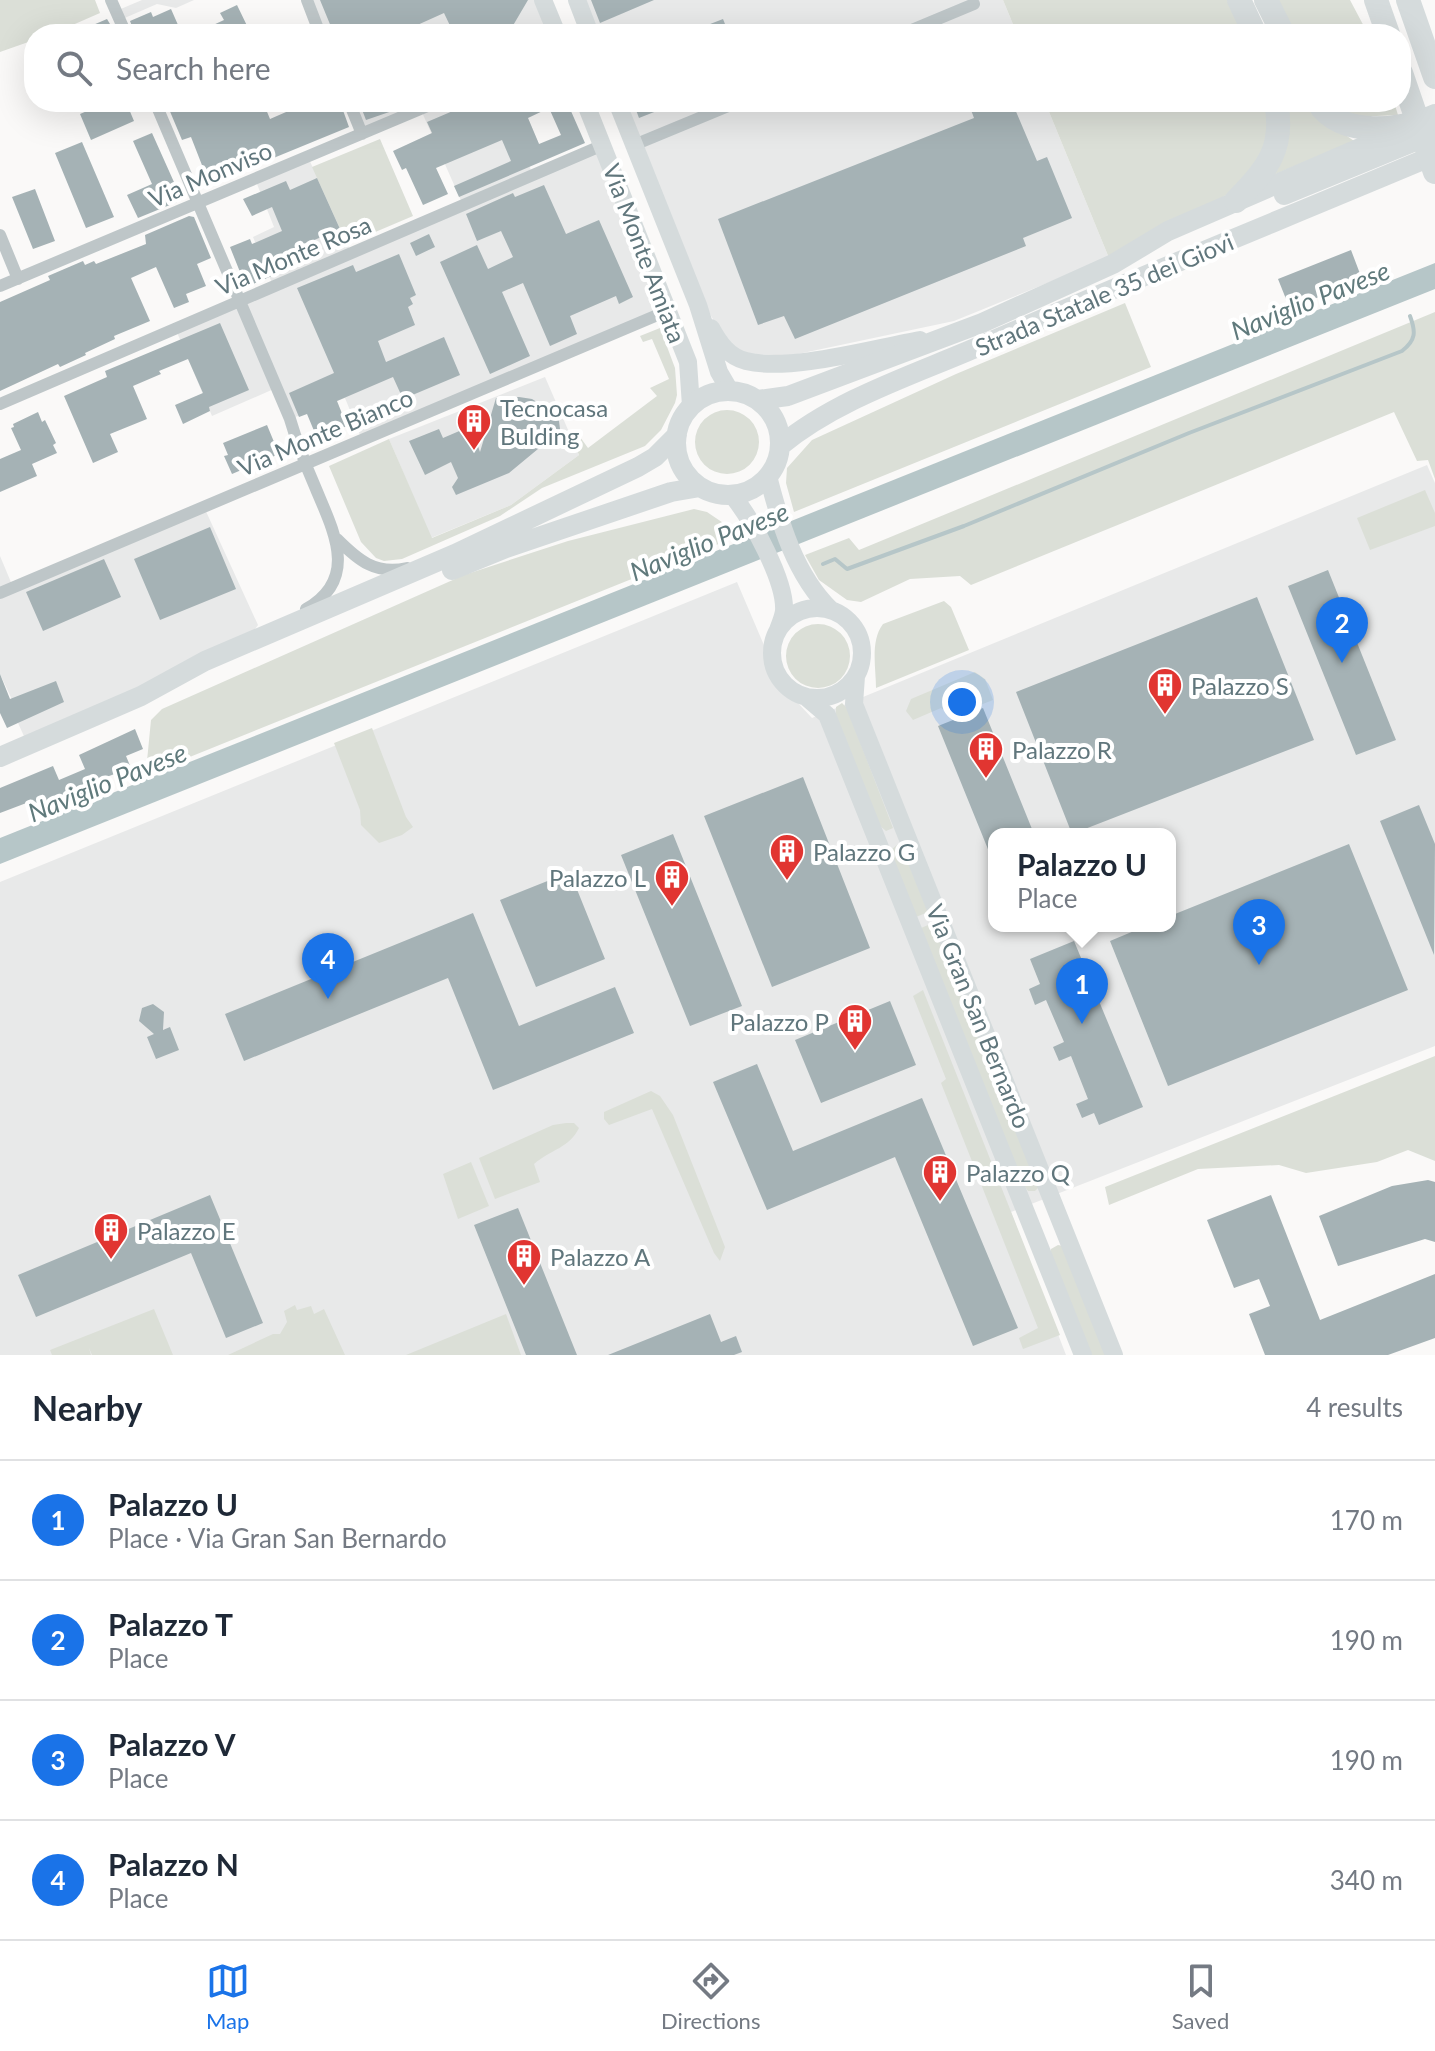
<!DOCTYPE html>
<meta charset="utf-8">
<style>
:root{--surface:#fff;--page:#f2f2f3;--text:#1f2937;--muted:#747a83;--line:#e0e1e3;--accent:#1a73e8}
body{margin:0;font-family:Lato,sans-serif;background:var(--page);color:var(--text)}
.you{position:absolute;left:962px;top:702px;width:28px;height:28px;margin:-20px;border:6px solid #fff;border-radius:50%;background:#1a73e8;box-shadow:0 0 0 12px #1a73e833}
.badge{display:grid;place-items:center;width:52px;height:52px;border-radius:50%;background:var(--accent);color:#fff;font-size:26px;font-weight:700}
.pin{position:absolute;translate:-50% -66px;filter:drop-shadow(0 2px 4px #0008)}
.pin::after{content:'';position:absolute;top:42px;width:28px;height:24px;background:inherit;clip-path:polygon(0 0,100% 0,50% 100%)}
.popup{position:absolute;left:988px;top:828px;width:188px;height:104px;box-sizing:border-box;display:grid;place-content:center;border-radius:16px;background:var(--surface);filter:drop-shadow(0 2px 6px #0005);font-size:26px;white-space:nowrap;color:var(--muted)}
.popup b{font-size:30px;color:var(--text)}
.popup::after{content:'';position:absolute;left:50%;top:100%;margin-left:-16px;border:16px solid transparent;border-top-color:var(--surface)}
.list{margin:0;padding:0;list-style:none}
h2{display:flex;justify-content:space-between;align-items:center;height:104px;margin:0;padding:0 32px;font-size:34px}
h2 small{font-size:26px;font-weight:400;color:var(--muted)}
.list li{display:grid;grid-template-columns:52px 1fr auto;gap:24px;align-items:center;box-sizing:border-box;height:120px;padding:0 32px;border-top:2px solid var(--line)}
.list b{display:block;font-size:30px;white-space:nowrap}
.list p{margin:0;font-size:26px;white-space:nowrap;color:var(--muted)}
.list em{font-size:26px;font-style:normal;color:var(--muted)}
.icon{flex:none;width:44px;height:44px;fill:none;stroke:currentColor;stroke-width:2;stroke-linecap:round;stroke-linejoin:round}
.map{position:relative;flex:none;width:1435px;height:1355px;overflow:hidden}
.search{position:absolute;background:var(--surface);box-shadow:0 8px 32px #0002;left:24px;right:24px;top:24px;height:88px;display:flex;align-items:center;gap:20px;box-sizing:border-box;padding:0 28px;border-radius:32px;color:var(--muted);font-size:30px}
.sheet{height:584px;background:var(--surface)}
nav{display:flex;justify-content:space-around;align-items:center;box-sizing:border-box;height:112px;border-top:2px solid var(--line);background:var(--surface);font-size:22px;color:var(--muted)}
nav a{display:grid;justify-items:center;gap:4px}
nav .on{color:var(--accent)}
.map>svg:first-child{display:block}
</style>
<div class="map">
<svg width="1435" height="1355" viewBox="0 0 1435 1355">
<rect width="100%" height="100%" fill="#faf9f8"/>
<!-- built -->
<path fill="#e8e9e9" fill-rule="evenodd" d="M142,0H194L176,8L157,4L120,20L116,11Z
M307,0H543L557,34H320Z
M583,0H1003L1017,34H596Z
M349,102H521L539,144L523,151L533,175L603,145L667,311L362,440L345,398L290,419L276,388L212,416L176,330L274,288L253,237L274,227L255,179L308,157L352,254L463,205L421,110L362,134Z
M626,102H1045L1109,258L954,321L779,358L776,355L749,354L738,350L722,335L710,314Z
M545,377L579,455L511,505L431,538L389,439Z
M1427,465L1435,483V1046L1011,1212L1066,1355H0V882L737,582L781,685L812,718ZM994,834H1170V926H994Z
M204,507L258,625L245,644L28,745L18,723L22,721L0,674V556L13,587Z"/>
<!-- green -->
<path fill="#dbdfd7" d="M0,0H95L100,13L52,34H34V40L0,52Z
M1003,0H1227L1243,34H1017Z
M1272,0H1350L1368,34H1289Z
M1045,102H1266C1268,120 1268,140 1261,157C1244,199 1149,237 1109,258Z
M1285,102H1305L1308,108L1354,141L1271,176Z
M1327,102H1394L1398,115L1354,117Z
M380,139L413,216L347,244L312,167Z
M1125,303L1151,367L794,512L786,483L787,468L812,440L956,374Z
M1435,312V479L1428,460L1417,461L1394,412L971,585L960,576L910,579L861,602L847,600L819,580L805,555L849,538L859,550Z
M660,328L675,368L677,395L675,403L661,430L645,446L542,488L500,516L402,559L384,561L376,558L361,542L329,466L389,439L432,538L511,505L579,455L570,433L575,430L588,448L657,396L650,388L669,379L652,339L643,342L640,336Z
M695 442a32 32 0 1 1 64 0a32 32 0 1 1-64 0Z
M1425,490L1435,513V526L1370,550L1357,518Z
M694,509L707,512L741,535L150,773L147,761L151,720L162,709L464,575L568,541Z
M944,601L951,607L969,650L876,688C876,668 870,641 883,624Z
M786 656a32 32 0 1 1 64 0a32 32 0 1 1-64 0Z
M975,672L985,679L993,700L952,716L941,708L913,720L906,711L911,699Z
M842,703L847,708L893,828L886,831L879,825L836,718V707Z
M372,728L406,817L413,827L402,835L379,843L361,825L360,810L334,743Z
M898,844L902,847L928,912L916,917L890,851Z
M933,923L1039,1187L1035,1191H1028L1023,1184L921,928Z
M923,990L1060,1335L1023,1349L1019,1338L1038,1328L941,1083L946,1079L913,996Z
M1435,1056V1161L1408,1150L1377,1162L1306,1173L1279,1165L1198,1169L1109,1205L1105,1187Z
M651,1091L660,1096L673,1115L725,1247L720,1261L714,1253L652,1109L609,1125L604,1119V1112Z
M566,1123H574L579,1128C569,1148 552,1149 534,1164L540,1182L495,1199L479,1158L553,1125Z
M471,1162L489,1206L458,1219L443,1174Z
M1058,1245L1063,1246L1108,1355H1091L1051,1254V1249Z
M295,1305L297,1310L311,1306L314,1314L324,1309L345,1355H228L273,1334H280L287,1322L284,1311Z
M154,1309L173,1355H92L89,1348L91,1355H52L50,1350Z
M506,1314L521,1355H406Z"/>
<!-- water -->
<path fill="#b6c6c8" d="M1435,263V289L0,864V838Z"/>
<g fill="none" stroke-linecap="round" stroke-linejoin="round">
<!-- stream -->
<path stroke="#b6c6c8" stroke-width="4" d="M823,564L835,559L847,569L964,526L1189,433L1402,351C1416,340 1416,332 1410,316"/>
</g>
<!-- building -->
<path fill="#a5b2b5" fill-rule="evenodd" d="M320,0H528L508,34H454L444,13L404,31L406,34H334Z
M591,0H654L600,23Z
M237,5L251,34H215L211,26L224,20L220,13Z
M171,9L182,34H135L130,21L151,12L153,17Z
M107,19L116,34H72Z
M723,19L729,34H687V33Z
M108,102H126L134,121L91,140L80,114Z
M166,102H263L270,119L309,102H340L349,127L247,169L245,164L207,178L191,137L182,140Z
M359,102H395L398,109L366,120Z
M474,102H567L585,143L459,197L454,186L511,161L502,140L436,168L448,194L423,205L406,168L402,170L393,151L432,133L427,122ZM549,108L561,135L539,144L528,118Z
M633,102H677V103L639,118Z
M968,102H1012L1037,161L1047,157L1072,218L1023,238L1026,246L795,339L784,316L758,325L718,219L974,118Z
M152,133L182,200L138,218L127,195L152,184L133,141Z
M82,142L114,217L86,228L55,153Z
M317,178L340,229L312,241L319,256L246,287L230,247L250,239L252,244L282,231L272,207L252,216L243,199L286,181L290,190Z
M544,185L566,234L599,220L633,297L619,304L616,296L570,316L577,334L550,346L523,283L502,292L530,356L490,374L440,262L477,245L488,269L513,257L501,231L477,241L466,214L513,193L515,197Z
M35,189L55,241L33,249L12,197Z
M189,216L194,217L211,258L197,264L206,286L186,294L189,302L174,308L156,267L131,278L150,321L114,336L115,339L85,353L86,355L60,367L58,364L0,391V302L50,280L48,276L83,261L85,265L94,261L96,264L146,244L145,235Z
M429,234L435,247L416,256L410,243Z
M1351,250L1362,279L1290,309L1278,279Z
M399,254L416,295L410,298L413,304L408,307L415,325L378,341L386,362L444,337L460,375L403,399L393,377L337,401L347,426L317,438L307,414L299,417L289,393L334,373L297,288L353,265L356,272Z
M220,323L249,390L209,407L210,411L183,424L175,405L203,393L188,359L159,371L161,374L133,386L147,419L110,434L118,452L93,463L64,396L107,377L105,371Z
M519,397L532,399L553,412L559,421L561,437L550,439L509,473L456,495L452,487L458,478L451,462L425,475L409,441L439,429L443,438L471,426L480,452L496,398Z
M38,412L42,422L45,420L56,443L53,445L57,453L32,464L37,476L0,492V459L21,450L11,428L14,427L13,424Z
M267,425L279,454L232,474L224,456L228,455L223,443Z
M210,527L236,589L160,620L134,559Z
M104,559L121,597L43,631L26,592Z
M1328,570L1396,740L1356,755L1288,586Z
M1257,597L1314,740L1072,834L1016,692Z
M0,674L10,699L56,681L64,702L7,728L0,713Z
M983,708L1034,834H994V864L938,726Z
M135,729L143,749L126,756L131,768L90,783L93,790L35,815L29,802L0,813V788L53,766L59,780L85,769L79,755Z
M803,777L870,948L772,987L704,816Z
M1419,805L1435,844L1434,955L1380,821Z
M673,834L742,1006L690,1026L621,855Z
M1349,844L1408,990L1168,1086L1110,941L1146,926H1170V916Z
M570,872L605,959L536,987L500,900Z
M473,913L519,1026L615,987L634,1033L493,1090L448,978L244,1061L225,1014Z
M1074,941L1143,1107L1099,1125L1094,1113L1082,1118L1076,1104L1088,1099L1071,1056L1059,1061L1053,1047L1064,1042L1046,1000L1035,1005L1029,989L1040,984L1030,959Z
M890,1001L916,1065L821,1103L795,1040Z
M153,1004L164,1012L163,1030L170,1027L179,1050L156,1059L147,1037L154,1034L139,1021L142,1008Z
M757,1064L793,1151L922,1098L1018,1328L973,1346L895,1157L767,1210L713,1082Z
M1428,1180L1435,1182V1242L1425,1239L1338,1266L1319,1216L1392,1186Z
M210,1195L263,1323L226,1338L191,1253L36,1317L18,1275Z
M1271,1195L1320,1320L1435,1274V1338L1388,1355H1265L1249,1314L1270,1306L1259,1279L1234,1288L1207,1220Z
M518,1208L577,1355H526L474,1225Z
M710,1314L721,1342L736,1336L742,1352L734,1355H608Z"/>
<g fill="none" stroke-linecap="round" stroke-linejoin="round">
<!-- minor -->
<path stroke="#bec6c8" stroke-width="12" d="M111,0L126,34
M307,0L320,34
M902,34L974,4
M155,102L290,419C297,443 306,466 316,489C334,532 359,579 306,609
M349,102L362,134
M634,145L738,102
M0,235L18,279
M0,286L437,102
M0,404L603,145
M337,539C358,560 375,575 407,568
M0,593L667,311"/>
<!-- secondary -->
<path stroke="#d5dbdc" stroke-width="18" d="M543,0L557,34
M577,0L590,34
M585,102L688,362L691,406
M617,102L698,305L719,372L730,391
M711,328C719,343 729,357 746,361C790,372 874,348 920,340
M768,476C780,523 795,575 831,610
M732,495C751,518 786,581 784,611C783,618 780,624 778,630
M772 653a45 45 0 1 1 90 0a45 45 0 1 1-90 0Z
M856,676L854,704L1114,1355
M806,697L827,715L1083,1355"/>
<!-- primary -->
<path stroke="#d5dbdc" stroke-width="20" d="M1284,195L1435,133
M676 443a52 52 0 1 1 104 0a52 52 0 1 1-104 0Z
M758,400L788,396L982,323L1113,264L1168,231L1402,130
M780,446C837,399 913,375 980,346C1131,280 1283,219 1435,155
M452,570L506,548L671,492L700,487
M0,757L141,696L205,661L455,554L638,467L655,457L677,435"/>
<!-- motorway -->
<path stroke="#d5dbdc" stroke-width="24" d="M1239,0L1255,34
M1266,0L1283,34
M1376,0L1388,34
M1408,0L1435,77
M1401,73L1435,172
M1318,102C1339,138 1403,131 1435,116
M1236,201C1267,169 1285,149 1276,102"/>
</g>
<!-- icons -->
<defs>
<g id="building-pin" transform="scale(1.8)"><path d="M0 17L-7.5 6A9.5 9.5 0 1 1 7.5 6Z" fill="#e13531" stroke="#fff"/><path d="M-4-6H4V6H1V3H-1V6H-4ZM-2.5-4.3h1.7v1.8h-1.7ZM.8-4.3h1.7v1.8H.8ZM-2.5-1h1.7V.8h-1.7ZM.8-1h1.7V.8H.8Z" fill="#fff"/></g>
</defs>
<g fill-rule="evenodd">
<use href="#building-pin" x="474" y="421"/>
<use href="#building-pin" x="1165" y="685"/>
<use href="#building-pin" x="986" y="749"/>
<use href="#building-pin" x="787" y="851"/>
<use href="#building-pin" x="672" y="877"/>
<use href="#building-pin" x="855" y="1021"/>
<use href="#building-pin" x="940" y="1172"/>
<use href="#building-pin" x="111" y="1230"/>
<use href="#building-pin" x="524" y="1256"/>
</g>
<g text-anchor="middle" dominant-baseline="central" stroke-width="8" stroke-linejoin="round" paint-order="stroke">
<!-- street labels -->
<g font-size="24" fill="#60767c" stroke="#fff">
<text transform="translate(210 174) rotate(-23)">Via Monviso</text>
<text transform="translate(645 253) rotate(69)">Via Monte Amiata</text>
<text transform="translate(293 255) rotate(-23)">Via Monte Rosa</text>
<text transform="translate(1104 294) rotate(-23)">Strada Statale 35 dei Giovi</text>
<text transform="translate(325 432) rotate(-23)">Via Monte Bianco</text>
<text transform="translate(979 1016) rotate(68)">Via Gran San Bernardo</text>
</g>
<!-- poi labels -->
<g font-size="24" fill="#60767c" stroke="#fff" text-anchor="start">
<text x="500" y="407">Tecnocasa<tspan x="500" dy="28">Bulding</tspan></text>
<text x="1191" y="685">Palazzo S</text>
<text x="1012" y="749">Palazzo R</text>
<text x="813" y="851">Palazzo G</text>
<text x="646" y="877" text-anchor="end">Palazzo L</text>
<text x="829" y="1021" text-anchor="end">Palazzo P</text>
<text x="966" y="1172">Palazzo Q</text>
<text x="137" y="1230">Palazzo E</text>
<text x="550" y="1256">Palazzo A</text>
</g>
<!-- water labels -->
<g font-size="26" font-style="italic" fill="#607a7c" stroke="#fff">
<text transform="translate(1310 300) rotate(-22)">Naviglio Pavese</text>
<text transform="translate(709 541) rotate(-22)">Naviglio Pavese</text>
<text transform="translate(107 782) rotate(-22)">Naviglio Pavese</text>
</g>
</g>
</svg>
<div class="you"></div>
<div class="pin badge" style="left:1082px;top:1024px">1</div>
<div class="popup"><b>Palazzo U</b>Place</div>
<div class="pin badge" style="left:1342px;top:663px">2</div>
<div class="pin badge" style="left:1259px;top:965px">3</div>
<div class="pin badge" style="left:328px;top:999px">4</div>
<div class="search"><svg class="icon" aria-label="search" viewBox="0 0 24 24"><circle cx="10" cy="10" r="6"/><path d="M15 15l6 6"/></svg>Search here</div>
</div>
<section class="sheet">
<h2>Nearby<small>4 results</small></h2>
<ul class="list">
<li><span class="badge">1</span><div><b>Palazzo U</b><p>Place · Via Gran San Bernardo</p></div><em>170 m</em></li>
<li><span class="badge">2</span><div><b>Palazzo T</b><p>Place</p></div><em>190 m</em></li>
<li><span class="badge">3</span><div><b>Palazzo V</b><p>Place</p></div><em>190 m</em></li>
<li><span class="badge">4</span><div><b>Palazzo N</b><p>Place</p></div><em>340 m</em></li>
</ul>
</section>
<nav>
<a class="on"><svg class="icon" aria-label="map" viewBox="0 0 24 24"><path d="M3 6l6-2 6 2 6-2v14l-6 2-6-2-6 2zM9 4v14M15 6v14"/></svg>Map</a>
<a><svg class="icon" aria-label="directions" viewBox="0 0 24 24"><path d="M12 3l9 9-9 9-9-9zM9 14v-3h6M13 9l2 2-2 2"/></svg>Directions</a>
<a><svg class="icon" aria-label="saved" viewBox="0 0 24 24"><path d="M7 4h10v16l-5-4-5 4z"/></svg>Saved</a>
</nav>
